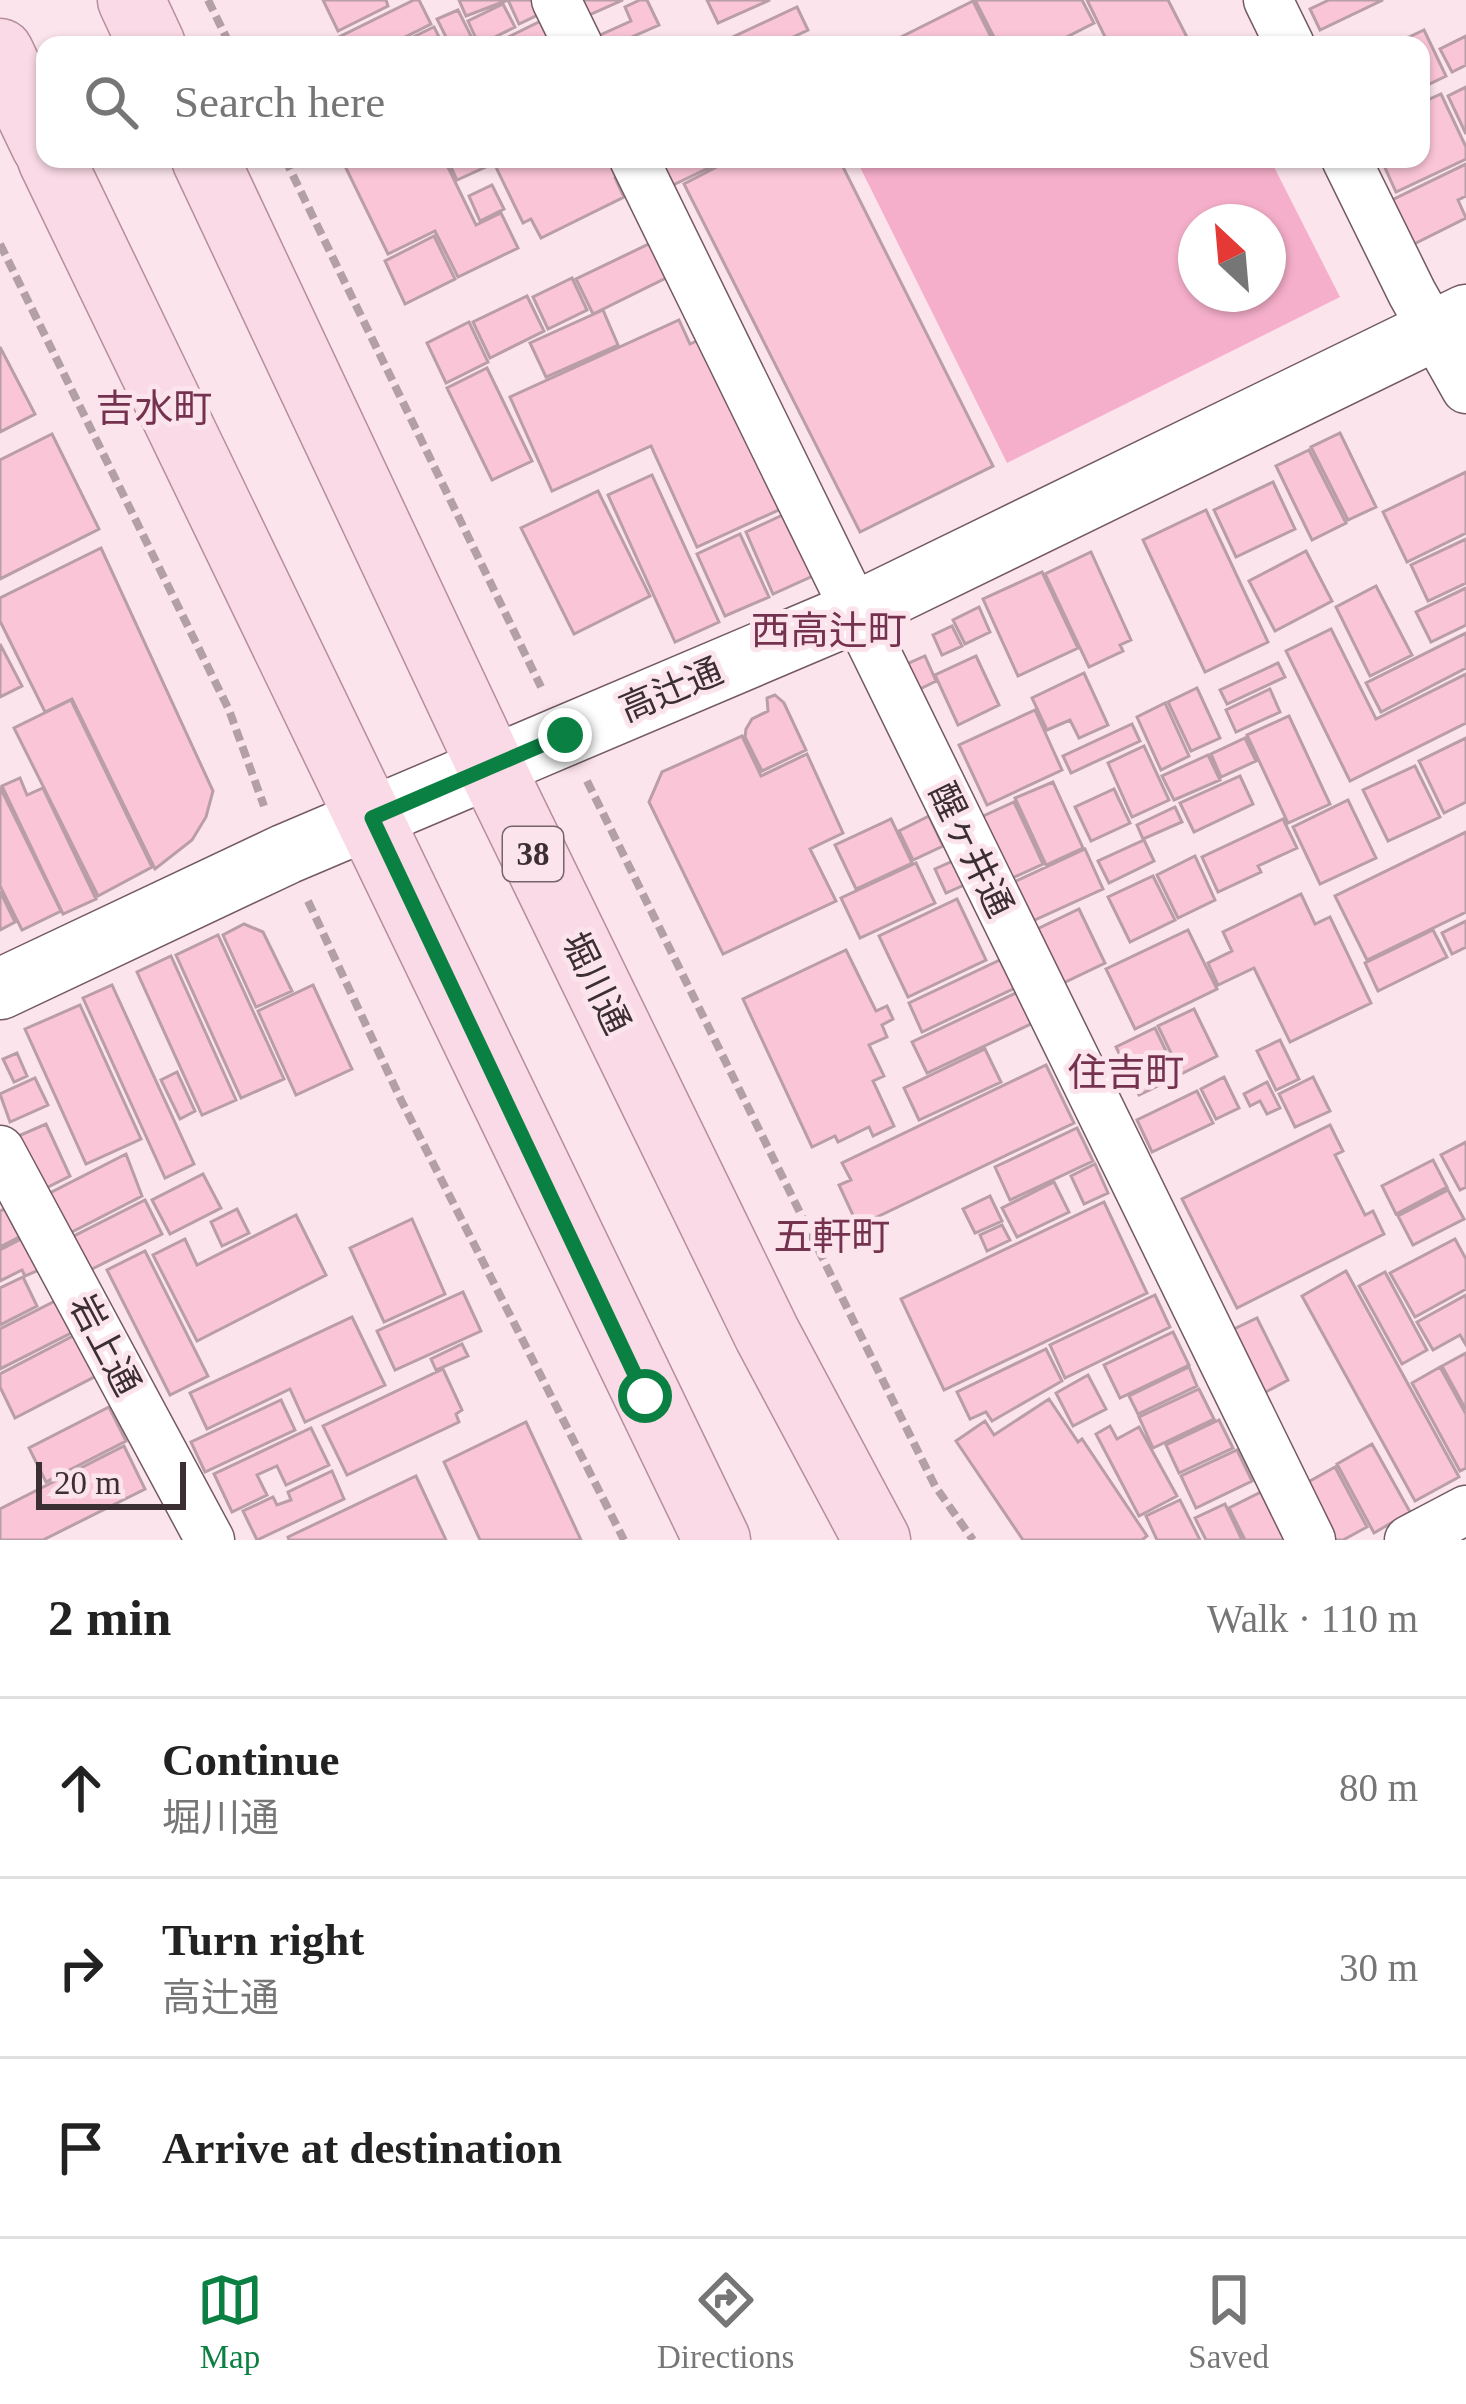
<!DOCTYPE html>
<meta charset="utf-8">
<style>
:root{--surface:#fff;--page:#f2f2f2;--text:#222;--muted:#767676;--line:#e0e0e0;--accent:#0b8043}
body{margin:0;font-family:"Times New Roman","Noto Sans JP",serif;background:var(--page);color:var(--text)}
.compass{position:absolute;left:1178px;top:204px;width:108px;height:108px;border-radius:50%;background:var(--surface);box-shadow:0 3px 9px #0004;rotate:334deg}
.scale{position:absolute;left:36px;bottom:30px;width:150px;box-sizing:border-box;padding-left:12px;border:6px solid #3b2f33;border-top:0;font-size:33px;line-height:42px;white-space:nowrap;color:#3b2f33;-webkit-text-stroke:9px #fce4ec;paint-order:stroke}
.stop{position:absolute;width:36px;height:36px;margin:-27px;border:9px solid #0b8043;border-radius:50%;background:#fff}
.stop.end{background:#0b8043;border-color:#fff;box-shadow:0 3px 12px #0008}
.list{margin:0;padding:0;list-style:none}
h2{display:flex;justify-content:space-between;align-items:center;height:156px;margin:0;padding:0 48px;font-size:51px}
h2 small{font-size:39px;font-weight:400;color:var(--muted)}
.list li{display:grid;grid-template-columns:78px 1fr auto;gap:36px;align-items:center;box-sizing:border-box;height:180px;padding:0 48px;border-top:3px solid var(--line)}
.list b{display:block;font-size:45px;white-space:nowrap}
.list p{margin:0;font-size:39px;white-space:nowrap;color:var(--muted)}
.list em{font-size:39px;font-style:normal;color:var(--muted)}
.icon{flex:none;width:66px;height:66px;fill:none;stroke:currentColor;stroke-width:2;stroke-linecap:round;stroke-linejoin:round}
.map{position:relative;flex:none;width:1466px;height:1540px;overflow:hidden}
.search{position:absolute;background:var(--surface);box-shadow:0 3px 9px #0004;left:36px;right:36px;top:36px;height:132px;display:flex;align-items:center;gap:30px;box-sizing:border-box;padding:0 42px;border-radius:24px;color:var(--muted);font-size:45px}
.sheet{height:696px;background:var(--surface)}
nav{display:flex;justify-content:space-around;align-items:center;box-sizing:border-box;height:168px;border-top:3px solid var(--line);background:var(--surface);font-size:33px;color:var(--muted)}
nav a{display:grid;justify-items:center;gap:6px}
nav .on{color:var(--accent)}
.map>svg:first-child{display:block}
</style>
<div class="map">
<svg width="1466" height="1540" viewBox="0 0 1466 1540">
<rect width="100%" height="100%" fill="#fce4ec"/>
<!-- green -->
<path fill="#f6afca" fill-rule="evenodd" d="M856,159H1270L1340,297L1007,463ZM1196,222H1268V294H1196Z"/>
<!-- building -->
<path fill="#fbc5d8" stroke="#b99da7" stroke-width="3" d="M323,0H386L388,6L338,31Z
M414,0H419L431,24L389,45H343L339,37Z
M459,0H545L550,9L519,24L508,0L466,16Z
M582,0H623L589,15Z
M640,0H647L659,25L632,37L636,45H602L598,36L631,21L625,7Z
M707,0H770L718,23Z
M975,0H1082L1094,23L1051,45H998Z
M1087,0H1168L1191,45H1109Z
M1329,0H1383L1320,30L1310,9Z
M973,1L995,45H885Z
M503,4L515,27L479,45L468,21Z
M797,7L808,30L776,45H723L722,42Z
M458,10L472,38L450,45L437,19Z
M549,17L563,45H492Z
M434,27L443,45H404L403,42Z
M1424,30L1446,76L1421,88V45H1392Z
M1466,36V65L1452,72L1440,49Z
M1466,87V134L1448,96Z
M1441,94L1466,147V159L1396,192L1381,159H1421V103Z
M444,159L476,225L501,213L518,248L458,277L435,231L388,254L342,160Z
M447,159H489L492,164L457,180Z
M492,159H613L621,175L615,178L624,197L541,238L531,219L523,223Z
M660,159H727L673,185Z
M732,159H839L993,466L860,532L684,184Z
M1466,164V196L1458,200L1466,218L1414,244L1392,200Z
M492,185L504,209L480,221L469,196Z
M434,236L455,279L405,304L385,261Z
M657,240L674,274L593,314L576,279Z
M572,278L587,310L548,329L533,297Z
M527,296L544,331L490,358L473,322Z
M603,310L618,345L546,377L530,343Z
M679,320L690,344L705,337L783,508L697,547L651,446L552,491L510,397Z
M469,322L488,362L446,383L427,343Z
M0,347L35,414L0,432Z
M487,368L532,461L492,480L447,388Z
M1340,433L1376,507L1348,520L1311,447Z
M52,434L99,529L0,579V460Z
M1309,450L1346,523L1312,540L1276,466Z
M1466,472V533L1407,562L1383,512Z
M652,475L719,622L675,642L608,495Z
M1273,482L1295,529L1236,557L1214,510Z
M598,491L650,596L574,634L521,528Z
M1206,510L1268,642L1205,672L1143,540Z
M787,513L815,575L773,594L746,532Z
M740,534L769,597L725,616L697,554Z
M1466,539V583L1428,601L1411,565Z
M101,548L213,791L206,817L192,840L155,869L72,699L45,712L0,621V598Z
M1306,551L1332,601L1275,631L1249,581Z
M1091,552L1131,640L1120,645L1123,651L1089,667L1045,574Z
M1042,572L1078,648L1018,676L983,599Z
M1376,586L1412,655L1370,676L1336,607Z
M1466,588V625L1431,642L1416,612Z
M979,607L990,632L965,644L953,620Z
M952,626L962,646L942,655L933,635Z
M1331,629L1376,719L1466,674V723L1350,781L1286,651Z
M1466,633V668L1381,712L1366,683Z
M0,644L22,686L0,697Z
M925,656L936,681L912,693L900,667Z
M976,656L999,705L958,725L935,675Z
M1278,663L1285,677L1227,704L1220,690Z
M1084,673L1108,725L1079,738L1070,720L1047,730L1032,698Z
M1197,688L1220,738L1191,751L1168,702Z
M1270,689L1280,712L1236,732L1226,710Z
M775,695L784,703L806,750L762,771L745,737L746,729L752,719L768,711L767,698Z
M71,700L152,867L98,896L14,728Z
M1165,703L1189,756L1161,770L1137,717Z
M1035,710L1062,770L987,805L959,745Z
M1289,716L1330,804L1288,823L1247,735Z
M1132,724L1140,741L1071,773L1063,756Z
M742,736L761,776L807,754L843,833L810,849L836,901L723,954L649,802L662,772Z
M1245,738L1256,761L1221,777L1211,754Z
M1466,738V802L1444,813L1419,761Z
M1144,746L1169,800L1132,817L1108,763Z
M1208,755L1220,780L1174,800L1162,776Z
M1415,766L1440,817L1388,841L1363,790Z
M1240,776L1253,804L1194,832L1180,803Z
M20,778L27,795L43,788L96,899L63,914L2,786Z
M1053,782L1083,848L1046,865L1015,798Z
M0,787L61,911L22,930L0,886Z
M1114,789L1130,823L1091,841L1075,807Z
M1348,800L1376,858L1320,884L1293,827Z
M1014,802L1043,864L1008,880L979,818Z
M1175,807L1182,822L1143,839L1137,825Z
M929,816L943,846L913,860L899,831Z
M891,819L912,863L856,889L835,845Z
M1283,819L1297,848L1258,866L1261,872L1218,892L1202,857Z
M1466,832V912L1367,960L1335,896Z
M1144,840L1154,861L1109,883L1098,861Z
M1085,849L1103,889L1028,923L1010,884Z
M1195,856L1215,900L1178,918L1157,875Z
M953,861L964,885L946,893L935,869Z
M916,863L935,903L860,938L841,898Z
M1153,876L1175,920L1130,942L1108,897Z
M0,891L15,922L0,930Z
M1301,894L1315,924L1330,917L1371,1003L1290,1042L1254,968L1218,985L1208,963L1232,951L1223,932Z
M957,899L986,960L908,997L879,936Z
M1079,909L1105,963L1057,986L1031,932Z
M1466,921V947L1452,954L1442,933Z
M244,924L263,932L292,991L256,1007L223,935Z
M1188,930L1217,989L1135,1029L1106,969Z
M1433,930L1447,957L1378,991L1365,963Z
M218,935L284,1079L241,1098L176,955Z
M846,950L876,1011L887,1006L893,1019L882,1025L887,1037L869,1045L884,1076L873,1081L894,1126L873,1136L869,1127L838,1142L835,1136L812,1147L743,999Z
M171,956L236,1100L202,1115L137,972Z
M1002,959L1015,988L922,1032L909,1003Z
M112,985L194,1164L165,1178L83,998Z
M313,985L352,1069L296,1095L258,1011Z
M1018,992L1033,1023L927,1073L912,1042Z
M80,1005L141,1139L86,1164L25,1029Z
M1194,1009L1217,1056L1181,1074L1158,1026Z
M1155,1028L1178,1076L1139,1095L1116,1047Z
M1280,1040L1299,1079L1276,1090L1257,1051Z
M985,1049L1001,1082L919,1120L904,1088Z
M17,1053L27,1076L14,1082L3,1059Z
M1046,1065L1074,1123L858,1226L839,1185L851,1180L842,1163Z
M177,1072L195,1111L180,1119L161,1080Z
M1224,1077L1239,1108L1216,1119L1201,1089Z
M1313,1077L1330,1111L1295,1127L1279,1094Z
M35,1078L48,1105L10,1122L0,1094Z
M1267,1082L1280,1108L1267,1114L1260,1101L1250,1106L1244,1094Z
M1197,1091L1213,1123L1152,1152L1137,1120Z
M46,1124L70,1176L40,1191L16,1137Z
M1330,1125L1343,1151L1335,1155L1365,1215L1373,1211L1384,1234L1237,1308L1182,1199Z
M1077,1128L1093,1161L1010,1200L995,1167Z
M1466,1142V1187L1460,1190L1441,1155Z
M126,1154L142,1196L66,1235L46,1195Z
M1433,1160L1447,1187L1396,1214L1382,1186Z
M1095,1164L1108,1193L1084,1204L1071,1176Z
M203,1174L221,1208L170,1234L152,1200Z
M1054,1182L1069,1212L1017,1237L1002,1208Z
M1448,1190L1464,1219L1413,1245L1398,1216Z
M990,1196L1002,1221L975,1233L963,1209Z
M145,1200L162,1234L84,1273L68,1239Z
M1104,1202L1147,1293L944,1390L901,1299Z
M7,1208L21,1236L0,1247V1211Z
M237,1209L249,1233L222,1246L211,1222Z
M296,1215L326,1275L197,1341L153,1255L185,1239L197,1265Z
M412,1219L445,1294L384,1322L350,1248Z
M1002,1225L1010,1240L987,1251L980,1235Z
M25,1237L41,1269L25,1276L22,1270L0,1281V1250Z
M1455,1239L1466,1259V1289L1415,1317L1390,1273Z
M145,1251L208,1376L170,1395L107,1270Z
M1346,1271L1459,1477L1415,1501L1302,1296Z
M1385,1272L1427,1350L1402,1364L1359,1286Z
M23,1277L37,1306L0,1325V1288Z
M463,1292L481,1331L395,1370L377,1331Z
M1155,1295L1170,1327L1065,1378L1050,1345Z
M1466,1295V1345L1460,1335L1433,1350L1417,1322Z
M57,1300L73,1332L0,1369V1329Z
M352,1317L385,1385L305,1422L290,1389L207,1429L190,1393Z
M1257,1318L1288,1380L1264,1393L1232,1330Z
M1173,1332L1189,1365L1120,1398L1104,1365Z
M75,1335L96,1376L15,1418L0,1387V1374Z
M462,1344L468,1356L436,1370L431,1359Z
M1046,1349L1062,1381L992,1421L986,1412L970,1419L957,1392Z
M1466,1353V1410L1442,1366Z
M1189,1367L1197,1386L1138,1414L1129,1396Z
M1440,1367L1466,1414V1468L1460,1471L1412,1383Z
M443,1369L462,1410L456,1414L459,1422L347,1475L323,1426Z
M1088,1375L1106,1409L1073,1426L1056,1393Z
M1199,1389L1214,1419L1153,1448L1139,1417Z
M1049,1399L1078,1442L1082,1439L1147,1536L1142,1540H1023L956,1441L985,1421L994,1435Z
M281,1400L295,1430L205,1472L191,1442Z
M109,1407L126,1441L46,1482L29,1448Z
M1219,1420L1233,1448L1179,1473L1166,1445Z
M526,1422L581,1540H480L444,1462Z
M1110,1426L1117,1439L1139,1427L1177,1496L1139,1516L1096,1434Z
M311,1428L329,1465L286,1485L277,1466L257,1475L267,1495L232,1512L214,1474Z
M1372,1444L1410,1512L1374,1533L1337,1464Z
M124,1446L145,1489L43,1540H0V1509Z
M1237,1450L1252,1481L1196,1508L1181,1476Z
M1335,1467L1367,1527L1343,1540H1330L1301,1486Z
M332,1471L344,1499L257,1540L243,1511L273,1497L277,1505L291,1500L288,1492Z
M416,1476L446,1540H289L288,1537Z
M1263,1491L1288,1540H1245L1229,1508Z
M1180,1500L1200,1540H1157L1146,1516Z
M1225,1504L1242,1540H1206L1195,1518Z"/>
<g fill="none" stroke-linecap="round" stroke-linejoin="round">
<!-- minor casing -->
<g stroke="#735a63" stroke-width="51">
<path id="minor" d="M556,0L578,45
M1268,0L1290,45
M634,159L1311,1540
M1346,159L1412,293L1466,389
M0,1150L210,1540
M1409,1540L1466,1510"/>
</g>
<!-- tertiary casing -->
<g stroke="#735a63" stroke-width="63">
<path id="tertiary" d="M0,989L286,854L854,613L1466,315"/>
</g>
<!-- primary casing -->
<g stroke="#b58e9c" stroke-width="69">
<path id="primary" d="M131,0L152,45
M0,52L45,146
M51,159L717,1540
M205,159L491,767L767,1334L877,1540"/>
</g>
<!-- path -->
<path stroke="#b39fa6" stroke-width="8" stroke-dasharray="12 6" stroke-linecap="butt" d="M208,0L230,45
M285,159L541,687
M0,244L229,710L264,806
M587,781L935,1486L973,1540
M308,901L401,1100L624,1540"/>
<!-- minor -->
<use href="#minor" stroke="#fff" stroke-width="48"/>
<!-- tertiary -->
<use href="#tertiary" stroke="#fff" stroke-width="60"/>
<!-- primary -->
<use href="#primary" stroke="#fadae6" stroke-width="66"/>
</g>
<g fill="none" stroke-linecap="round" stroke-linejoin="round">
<!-- route -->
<path stroke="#0b8043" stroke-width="15" d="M565,735L372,818L645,1396"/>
</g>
<g text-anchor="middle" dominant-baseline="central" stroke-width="10" stroke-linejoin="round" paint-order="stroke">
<!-- shield labels -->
<rect fill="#fce4ec" stroke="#75656a" stroke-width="3" x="503" y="827" width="60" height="54" rx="9"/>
<g font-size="33" font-weight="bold" fill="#3b2f33">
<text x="533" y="854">38</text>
</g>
<!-- street labels -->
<g font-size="36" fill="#3b2f33" stroke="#fce4ec">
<text transform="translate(671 690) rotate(-23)">高辻通</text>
<text transform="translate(971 850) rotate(64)">醒ヶ井通</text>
<text transform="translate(596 983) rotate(64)">堀川通</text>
<text transform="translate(105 1345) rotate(62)">岩上通</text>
</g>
<!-- neighbourhood labels -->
<g font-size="39" fill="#75324f" stroke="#fce4ec">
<text x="154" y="408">吉水町</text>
<text x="829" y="630">西高辻町</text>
<text x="1126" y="1072">住吉町</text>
<text x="832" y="1236">五軒町</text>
</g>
</g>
</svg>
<svg class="compass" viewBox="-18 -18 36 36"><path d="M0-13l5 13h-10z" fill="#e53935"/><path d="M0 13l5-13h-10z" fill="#767676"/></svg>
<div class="scale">20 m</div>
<div class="stop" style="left:645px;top:1396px"></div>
<div class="stop end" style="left:565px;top:735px"></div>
<div class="search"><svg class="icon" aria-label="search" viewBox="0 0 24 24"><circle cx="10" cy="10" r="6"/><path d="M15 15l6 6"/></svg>Search here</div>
</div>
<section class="sheet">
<h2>2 min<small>Walk · 110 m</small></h2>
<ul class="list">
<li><svg class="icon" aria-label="ahead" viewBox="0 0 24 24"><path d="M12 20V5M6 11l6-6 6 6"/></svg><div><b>Continue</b><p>堀川通</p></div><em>80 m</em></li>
<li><svg class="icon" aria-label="right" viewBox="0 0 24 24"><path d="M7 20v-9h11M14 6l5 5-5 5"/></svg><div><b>Turn right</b><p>高辻通</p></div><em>30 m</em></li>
<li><svg class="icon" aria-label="arrive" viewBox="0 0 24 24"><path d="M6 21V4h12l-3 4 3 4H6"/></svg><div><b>Arrive at destination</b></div></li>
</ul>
</section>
<nav>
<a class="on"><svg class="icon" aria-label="map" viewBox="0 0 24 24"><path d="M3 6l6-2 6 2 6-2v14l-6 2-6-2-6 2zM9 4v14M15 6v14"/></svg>Map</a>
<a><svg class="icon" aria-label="directions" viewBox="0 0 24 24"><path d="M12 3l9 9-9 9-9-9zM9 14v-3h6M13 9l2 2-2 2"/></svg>Directions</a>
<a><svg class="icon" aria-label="saved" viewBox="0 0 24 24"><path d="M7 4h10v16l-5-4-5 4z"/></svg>Saved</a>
</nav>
